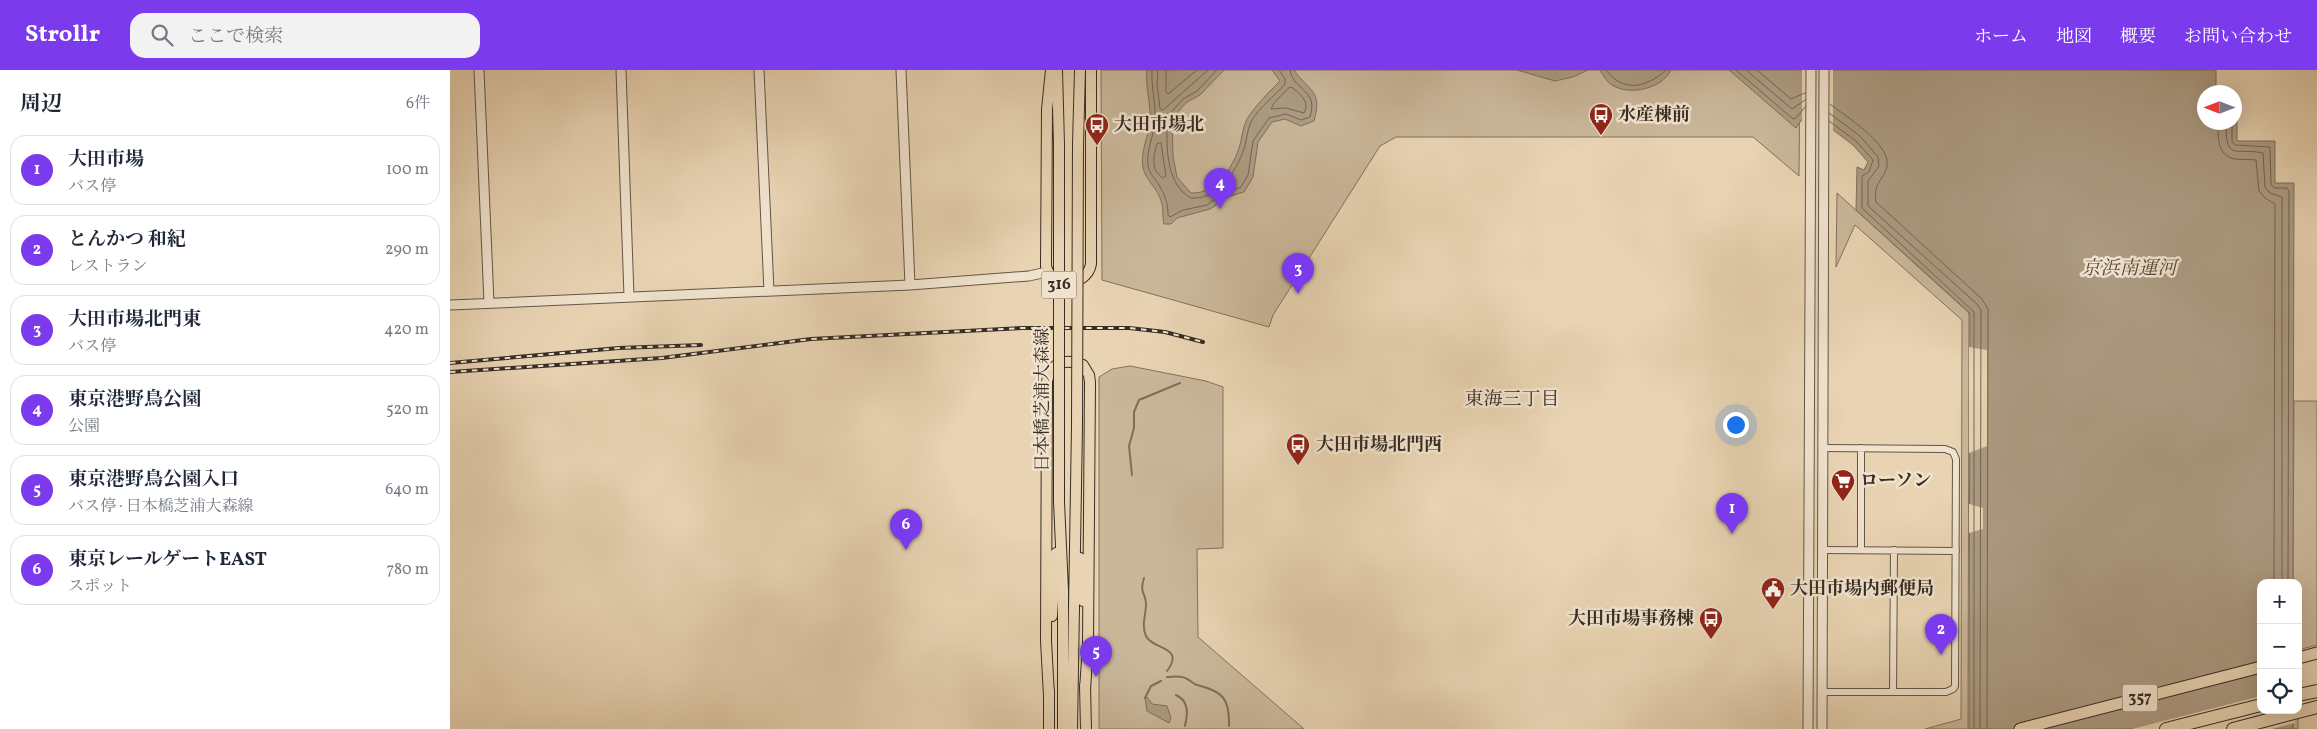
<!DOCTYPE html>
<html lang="ja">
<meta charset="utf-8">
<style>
:root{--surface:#fff;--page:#f2f2f3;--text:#1f2937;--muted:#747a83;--line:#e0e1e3;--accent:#7c3aed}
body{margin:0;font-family:Vollkorn,"Noto Serif JP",serif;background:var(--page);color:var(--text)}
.controls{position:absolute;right:15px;bottom:15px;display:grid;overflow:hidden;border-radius:10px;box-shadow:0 5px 20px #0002}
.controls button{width:45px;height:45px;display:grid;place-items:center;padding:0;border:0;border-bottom:1px solid var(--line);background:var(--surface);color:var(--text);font:25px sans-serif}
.compass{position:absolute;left:1747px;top:15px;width:45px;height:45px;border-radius:50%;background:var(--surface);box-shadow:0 5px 20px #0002;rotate:270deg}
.you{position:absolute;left:1285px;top:354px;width:18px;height:18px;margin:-12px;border:4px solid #fff;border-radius:50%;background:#1a73e8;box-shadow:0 0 0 8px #1a73e833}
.badge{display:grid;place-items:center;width:32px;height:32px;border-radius:50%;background:var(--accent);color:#fff;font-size:16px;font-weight:700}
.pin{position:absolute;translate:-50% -41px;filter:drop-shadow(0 1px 2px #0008)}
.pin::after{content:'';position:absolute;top:26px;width:18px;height:15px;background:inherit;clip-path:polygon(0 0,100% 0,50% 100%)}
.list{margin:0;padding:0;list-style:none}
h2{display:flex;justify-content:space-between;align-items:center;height:65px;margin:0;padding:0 20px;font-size:21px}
h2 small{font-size:16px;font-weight:400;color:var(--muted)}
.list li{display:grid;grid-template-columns:32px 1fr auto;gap:15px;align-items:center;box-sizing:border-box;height:70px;margin:0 10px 10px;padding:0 10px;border:1px solid var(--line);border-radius:15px}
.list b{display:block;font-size:19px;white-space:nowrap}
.list p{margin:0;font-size:16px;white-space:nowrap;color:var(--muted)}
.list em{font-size:16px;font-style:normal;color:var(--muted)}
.icon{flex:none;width:28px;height:28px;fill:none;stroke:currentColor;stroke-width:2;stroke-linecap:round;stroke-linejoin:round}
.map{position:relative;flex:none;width:1867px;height:659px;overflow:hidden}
header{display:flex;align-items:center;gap:30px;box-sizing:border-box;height:70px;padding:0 25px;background:var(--accent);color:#fff}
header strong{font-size:24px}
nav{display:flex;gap:28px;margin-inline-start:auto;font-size:18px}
.search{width:350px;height:45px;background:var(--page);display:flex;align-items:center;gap:12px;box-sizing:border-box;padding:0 18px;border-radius:15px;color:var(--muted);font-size:19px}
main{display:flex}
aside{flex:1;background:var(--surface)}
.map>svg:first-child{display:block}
</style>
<header>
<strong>Strollr</strong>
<div class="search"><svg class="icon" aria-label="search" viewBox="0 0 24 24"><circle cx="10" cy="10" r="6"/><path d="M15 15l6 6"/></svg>ここで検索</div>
<nav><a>ホーム</a><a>地図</a><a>概要</a><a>お問い合わせ</a></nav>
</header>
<main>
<aside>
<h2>周辺<small>6件</small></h2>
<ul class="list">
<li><span class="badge">1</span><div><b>大田市場</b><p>バス停</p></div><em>100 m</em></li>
<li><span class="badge">2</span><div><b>とんかつ 和紀</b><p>レストラン</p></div><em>290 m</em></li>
<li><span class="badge">3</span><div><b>大田市場北門東</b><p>バス停</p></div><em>420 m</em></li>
<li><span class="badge">4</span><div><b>東京港野鳥公園</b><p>公園</p></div><em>520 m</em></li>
<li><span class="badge">5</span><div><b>東京港野鳥公園入口</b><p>バス停 · 日本橋芝浦大森線</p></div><em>640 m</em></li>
<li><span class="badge">6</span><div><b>東京レールゲートEAST</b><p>スポット</p></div><em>780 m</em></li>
</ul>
</aside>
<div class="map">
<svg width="1867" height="659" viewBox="0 0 1867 659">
<rect width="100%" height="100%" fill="#e8d3b2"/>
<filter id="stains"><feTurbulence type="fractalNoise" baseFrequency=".004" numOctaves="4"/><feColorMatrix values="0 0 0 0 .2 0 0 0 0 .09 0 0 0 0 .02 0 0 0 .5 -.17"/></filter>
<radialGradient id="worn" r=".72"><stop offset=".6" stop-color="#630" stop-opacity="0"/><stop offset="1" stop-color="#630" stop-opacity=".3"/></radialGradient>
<!-- green -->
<path fill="#cab79a" stroke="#80725f" d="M651,0H1350L1349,106L1303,67H946L930,76L823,245L819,257L652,210Z
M1387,123L1519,243L1518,659H1475L1511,649L1512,250L1405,155L1386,197Z
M680,296L756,311L773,317V478L747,479L748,567L854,659H649V307L662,299Z
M1844,331H1867V575L1848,580V659H1843V640H1848V513H1843Z"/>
<!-- water -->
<path fill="#ac9b82" stroke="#7d6f5c" d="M697,0H774L750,25L737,32L722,48L723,86L727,107L741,123C767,124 783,97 790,75C792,67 793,57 797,49C806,35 818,23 830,11L822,0H844C859,22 873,20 864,51L851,56L835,49L822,52L808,72L803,107L794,122L780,126L760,139L727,148L721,154H714C712,146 714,136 710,128C706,117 696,110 693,98C690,81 699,66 700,50C701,33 695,17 697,0Z
M1067,0H1138L1123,7L1105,11Z
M1150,0H1221C1212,19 1179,26 1162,15C1157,12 1153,5 1150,0Z
M1279,0H1766V22H1754V52H1784L1785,39H1787V71H1825V113H1844L1843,513H1811V640H1843V659H1519L1520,243L1406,140L1407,97L1414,100L1418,92L1403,75L1358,41L1346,58Z
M697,627L702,634L717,636L721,648L719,653L697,641L695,628Z"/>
<!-- pier -->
<path fill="#e8d3b2" d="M1352,0H1383V63L1358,44L1352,54Z
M1519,277L1537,280V376L1519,383Z
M1519,434L1533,438V459L1519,463Z
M1811,626V640H1845V653L1822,659H1682Z"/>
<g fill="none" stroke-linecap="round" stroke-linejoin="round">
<!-- shore -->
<path stroke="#726453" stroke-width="1" d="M702,0C701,17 706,34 705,50C704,66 696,80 698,96C700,105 705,108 709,115C715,125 718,134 718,145L720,147L733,140L757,135L766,128L791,117L798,105L803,71L819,48L836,44L851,50L860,47C869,19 843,21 840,0
M708,0L707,14L710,39L713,40L758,0
M716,0V22L718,24L747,0
M767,0L747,21L733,29L717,47C717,74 714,113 741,128C768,130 786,102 794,79C797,70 797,60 801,52C809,37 824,27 835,14V9L829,0
M1156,0C1173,23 1196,18 1216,0
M1286,0L1343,49L1346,48L1355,37
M1296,0L1342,39L1355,30
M1307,0L1341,29L1355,23
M840,17L843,18C851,25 860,32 854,43L836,38L821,39L824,33Z
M1380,34C1395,46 1441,74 1437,96C1433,112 1423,112 1426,132L1532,229L1538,239L1537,659
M1379,43L1410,66L1428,87L1429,96L1418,111V136L1527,234L1531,240L1530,659
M1379,51L1406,71L1423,90L1419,102L1412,106V138L1524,242V659
M1768,52C1768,67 1767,86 1785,89C1792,90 1799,89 1806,90L1809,121L1815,128L1825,134L1824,513
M1776,52C1776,93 1784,77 1813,83L1815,117L1820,123L1832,127V513
M1782,52V71L1785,75L1820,77L1821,115L1825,118H1837L1839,121L1838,513
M711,73L716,106L713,108C701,101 703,86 707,74Z"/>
<!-- stream -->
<path stroke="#7d6f5c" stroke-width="2" d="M682,405L679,376L684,358V342L689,330L730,313
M694,508C689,524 696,523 696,534C696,545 691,555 696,566C702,580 736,576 717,601
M717,607C724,607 731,605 737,609C740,610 743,614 747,615C772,621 780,628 779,656
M726,625C739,631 738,643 735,656
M695,628L701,616L711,611"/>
<!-- minor casing -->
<g stroke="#635648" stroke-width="8">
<path id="minor" d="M1373,480L1506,481
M1411,480V378
M1373,622H1496L1503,619L1505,616L1506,389L1503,382L1495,379L1373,378
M1443,622L1444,480"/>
</g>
<!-- tertiary casing -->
<g stroke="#635648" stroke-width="11">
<path id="tertiary" d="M29,0L39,233
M171,0L179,226
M309,0L319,221
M451,0L460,215
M0,235L460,215L579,206L597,202
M1358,659L1361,0
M1372,659L1374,0"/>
</g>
<!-- primary casing -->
<g stroke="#372d24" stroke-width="12">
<path id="primary" d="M601,0L597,39L596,196C601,219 637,217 641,194V0
M607,0L609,74
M628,74L630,0
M609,356V432L613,520V659
M630,488L633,531
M602,546L606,483
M635,615L636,659
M599,626L596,571L597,311C601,292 616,288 633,295L639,305L640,312L638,574L635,620
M599,659V620
M622,659L627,356"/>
</g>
<!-- trunk casing -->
<g stroke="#372d24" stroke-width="13">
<path id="trunk" d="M1848,588L1867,583
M1570,659L1811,597"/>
</g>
<!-- motorway casing -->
<g stroke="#372d24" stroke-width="14">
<path id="motorway" d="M1848,625L1867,621
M1716,659L1811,635
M1783,659L1867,637"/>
</g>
<!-- minor -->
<use href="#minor" stroke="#f0e2cd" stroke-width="6"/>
<!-- tertiary -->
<use href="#tertiary" stroke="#f0e2cd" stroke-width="9"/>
<!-- primary -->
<use href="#primary" stroke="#e8d3b2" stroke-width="10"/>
<!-- trunk -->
<use href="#trunk" stroke="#e8d3b2" stroke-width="11"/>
<!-- motorway -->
<use href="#motorway" stroke="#e8d3b2" stroke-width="12"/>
<!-- rail casing -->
<g stroke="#372d24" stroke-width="4">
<path id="rail" d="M0,293L169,278L251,275
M0,302L212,288L361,269L572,258H679L715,262L753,272"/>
</g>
<!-- rail -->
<use href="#rail" stroke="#f0e2cd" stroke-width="2" stroke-dasharray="5.5" stroke-linecap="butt"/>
<!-- primary-bridge casing -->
<g stroke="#372d24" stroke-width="12" stroke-linecap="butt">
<path id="primary-bridge" d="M609,356V74
M627,356L628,74"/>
</g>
<!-- primary-bridge -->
<use href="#primary-bridge" stroke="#e8d3b2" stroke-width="10"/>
</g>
<!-- icons -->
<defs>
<g id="bus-pin" transform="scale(1.25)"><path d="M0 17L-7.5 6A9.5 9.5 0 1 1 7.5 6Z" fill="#8f2418" stroke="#f0e2cd"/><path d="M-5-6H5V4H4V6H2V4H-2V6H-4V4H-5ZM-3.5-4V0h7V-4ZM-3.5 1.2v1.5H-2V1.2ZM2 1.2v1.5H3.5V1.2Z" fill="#fff"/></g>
<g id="supermarket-pin" transform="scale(1.25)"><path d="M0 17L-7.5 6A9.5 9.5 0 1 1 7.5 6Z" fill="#8f2418" stroke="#f0e2cd"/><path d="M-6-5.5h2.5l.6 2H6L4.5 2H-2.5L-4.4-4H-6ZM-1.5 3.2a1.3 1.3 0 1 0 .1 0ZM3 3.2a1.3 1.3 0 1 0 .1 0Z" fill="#fff"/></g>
<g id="civic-pin" transform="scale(1.25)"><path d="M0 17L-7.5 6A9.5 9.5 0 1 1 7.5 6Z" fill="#8f2418" stroke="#f0e2cd"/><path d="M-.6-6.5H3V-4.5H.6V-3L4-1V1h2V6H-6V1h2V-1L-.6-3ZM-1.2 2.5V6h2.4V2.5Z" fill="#fff"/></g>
</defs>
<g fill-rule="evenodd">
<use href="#bus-pin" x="1151" y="45"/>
<use href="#bus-pin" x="647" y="55"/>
<use href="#bus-pin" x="848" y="375"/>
<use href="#supermarket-pin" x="1393" y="411"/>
<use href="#civic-pin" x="1323" y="519"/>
<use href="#bus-pin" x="1261" y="549"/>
</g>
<g text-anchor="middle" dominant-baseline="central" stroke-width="5" stroke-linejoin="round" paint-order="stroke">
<!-- shield labels -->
<g fill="#f0e2cd" stroke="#6e6357" stroke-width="1">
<rect x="591.5" y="201.5" width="35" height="27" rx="4"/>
<rect x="1672.5" y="614.5" width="35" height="27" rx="4"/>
</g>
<g font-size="16" font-weight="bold" fill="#372d24">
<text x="609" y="215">316</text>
<text x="1690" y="628">357</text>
</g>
<!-- poi labels -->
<g font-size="18" font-weight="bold" fill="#372d24" stroke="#f0e2cd" text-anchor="start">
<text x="1168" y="45">水産棟前</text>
<text x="664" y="55">大田市場北</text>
<text x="866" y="375">大田市場北門西</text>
<text x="1410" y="411">ローソン</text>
<text x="1340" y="519">大田市場内郵便局</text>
<text x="1244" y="549" text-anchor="end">大田市場事務棟</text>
</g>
<!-- street labels -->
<g font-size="18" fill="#372d24" stroke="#f0e2cd">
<text transform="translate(593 330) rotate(-90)">日本橋芝浦大森線</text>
</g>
<!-- water labels -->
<g font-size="19" font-style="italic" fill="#54483c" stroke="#f0e2cd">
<text x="1679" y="199">京浜南運河</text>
</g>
<!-- neighbourhood labels -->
<g font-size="19" fill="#372d24" stroke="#f0e2cd">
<text x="1062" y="330">東海三丁目</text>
</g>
</g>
<rect width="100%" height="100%" filter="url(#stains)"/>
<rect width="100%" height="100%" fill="url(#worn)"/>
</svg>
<div class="controls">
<button>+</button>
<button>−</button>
<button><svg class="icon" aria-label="locate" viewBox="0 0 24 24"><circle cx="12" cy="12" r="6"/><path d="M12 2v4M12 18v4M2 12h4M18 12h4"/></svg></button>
</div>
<svg class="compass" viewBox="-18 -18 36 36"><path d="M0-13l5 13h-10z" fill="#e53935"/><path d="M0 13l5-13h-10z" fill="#747a83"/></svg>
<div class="you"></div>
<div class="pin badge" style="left:1282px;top:464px">1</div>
<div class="pin badge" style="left:1491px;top:585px">2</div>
<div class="pin badge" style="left:848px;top:224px">3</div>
<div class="pin badge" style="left:770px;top:139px">4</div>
<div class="pin badge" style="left:646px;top:607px">5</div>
<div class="pin badge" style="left:456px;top:480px">6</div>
</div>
</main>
